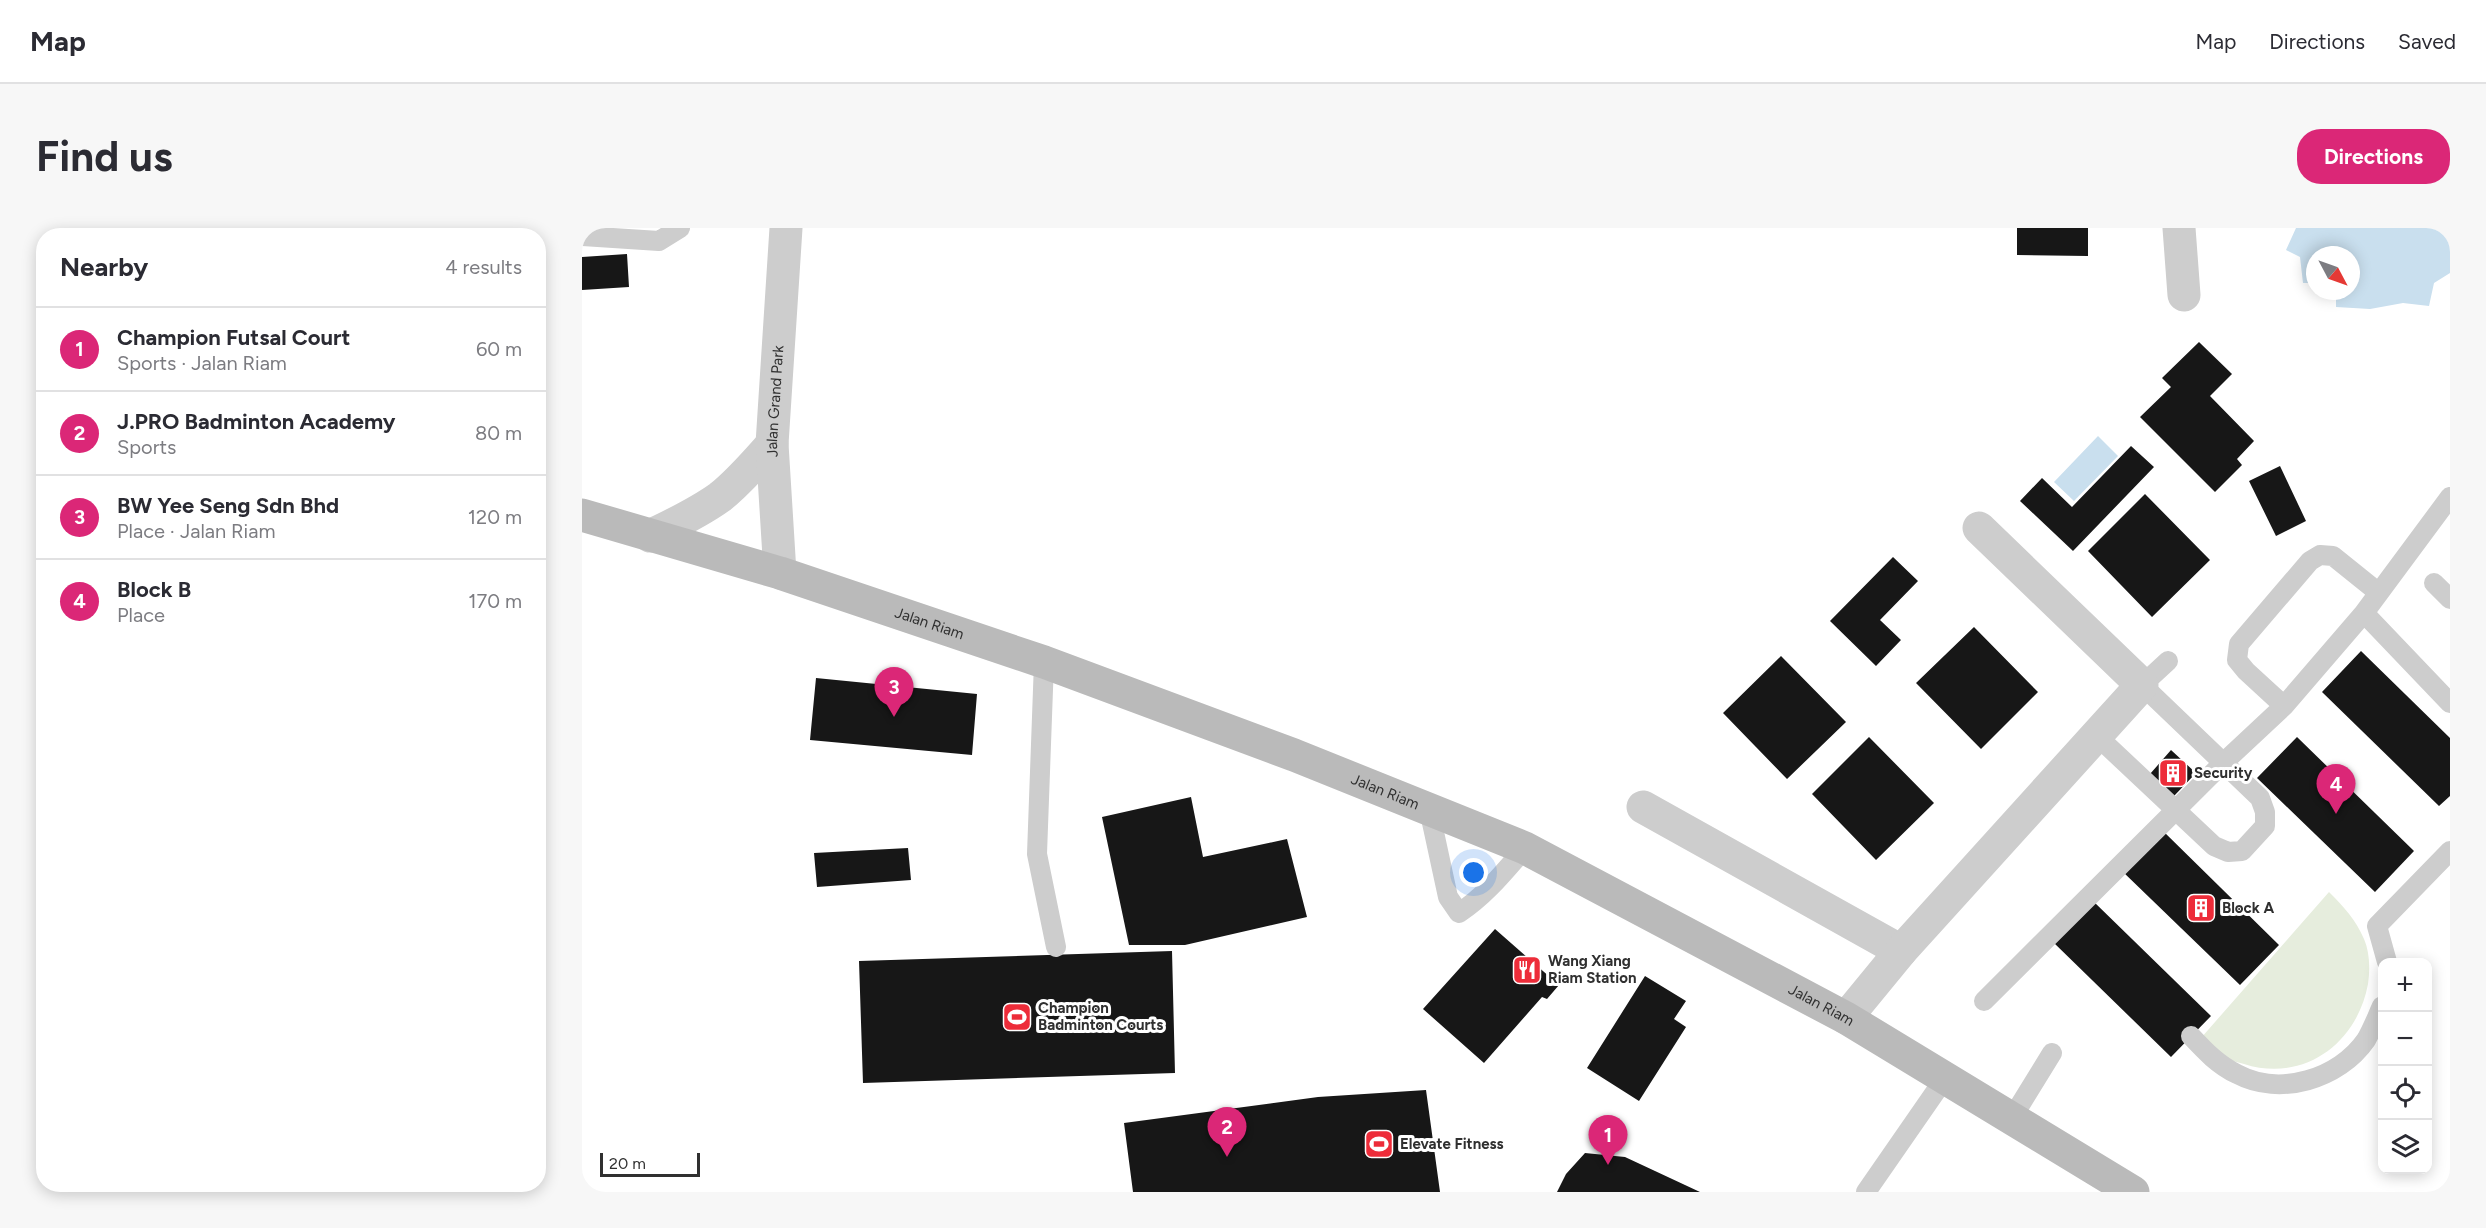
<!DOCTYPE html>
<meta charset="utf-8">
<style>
:root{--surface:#fff;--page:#f7f7f7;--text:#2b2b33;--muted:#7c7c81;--line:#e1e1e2;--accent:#db2777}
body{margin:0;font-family:Figtree,sans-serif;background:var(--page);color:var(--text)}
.controls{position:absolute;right:18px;bottom:18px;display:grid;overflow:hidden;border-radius:12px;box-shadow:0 3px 15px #0003}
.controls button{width:54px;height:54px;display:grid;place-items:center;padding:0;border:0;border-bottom:2px solid var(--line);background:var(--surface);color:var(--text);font:30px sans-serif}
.compass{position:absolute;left:1724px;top:18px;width:54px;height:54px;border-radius:50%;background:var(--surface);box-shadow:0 3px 15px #0003;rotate:131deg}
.scale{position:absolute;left:18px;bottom:15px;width:100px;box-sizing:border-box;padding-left:6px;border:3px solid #303030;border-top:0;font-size:16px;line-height:21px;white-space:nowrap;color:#303030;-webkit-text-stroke:4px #fff;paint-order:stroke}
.you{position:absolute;left:892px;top:645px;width:21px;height:21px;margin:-15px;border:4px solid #fff;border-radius:50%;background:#1a73e8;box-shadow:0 0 0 9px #1a73e833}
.badge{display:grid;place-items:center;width:39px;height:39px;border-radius:50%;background:var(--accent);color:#fff;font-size:20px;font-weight:700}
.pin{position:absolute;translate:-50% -50px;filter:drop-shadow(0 2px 3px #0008)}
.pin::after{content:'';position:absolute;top:32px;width:21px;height:18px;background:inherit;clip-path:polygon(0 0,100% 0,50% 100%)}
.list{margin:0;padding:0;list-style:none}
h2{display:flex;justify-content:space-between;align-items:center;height:78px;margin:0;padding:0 24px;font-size:26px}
h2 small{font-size:20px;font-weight:400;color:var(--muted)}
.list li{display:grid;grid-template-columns:39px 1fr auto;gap:18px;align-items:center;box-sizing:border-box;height:84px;padding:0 24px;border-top:2px solid var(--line)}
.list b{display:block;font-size:22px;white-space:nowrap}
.list p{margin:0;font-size:20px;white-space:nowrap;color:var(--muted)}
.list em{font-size:20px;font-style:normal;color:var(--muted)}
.icon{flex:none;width:33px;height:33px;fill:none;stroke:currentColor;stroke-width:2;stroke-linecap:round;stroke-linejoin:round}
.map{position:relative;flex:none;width:1868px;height:964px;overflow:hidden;border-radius:24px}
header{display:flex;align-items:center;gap:36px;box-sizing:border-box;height:84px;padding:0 30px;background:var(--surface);border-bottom:2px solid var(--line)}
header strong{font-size:28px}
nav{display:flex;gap:33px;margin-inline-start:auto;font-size:21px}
.intro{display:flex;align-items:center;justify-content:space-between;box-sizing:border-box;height:144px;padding:0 36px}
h1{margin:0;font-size:42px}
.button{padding:15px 27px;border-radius:24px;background:var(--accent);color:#fff;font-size:21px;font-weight:700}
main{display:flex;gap:36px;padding:0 36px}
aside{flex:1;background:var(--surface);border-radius:24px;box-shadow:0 3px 15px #0003}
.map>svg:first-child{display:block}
</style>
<header>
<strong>Map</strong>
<nav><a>Map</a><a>Directions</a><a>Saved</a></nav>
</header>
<div class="intro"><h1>Find us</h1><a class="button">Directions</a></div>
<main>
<aside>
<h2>Nearby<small>4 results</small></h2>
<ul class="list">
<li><span class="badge">1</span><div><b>Champion Futsal Court</b><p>Sports · Jalan Riam</p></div><em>60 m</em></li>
<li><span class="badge">2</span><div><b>J.PRO Badminton Academy</b><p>Sports</p></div><em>80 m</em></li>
<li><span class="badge">3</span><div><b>BW Yee Seng Sdn Bhd</b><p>Place · Jalan Riam</p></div><em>120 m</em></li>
<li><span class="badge">4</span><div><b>Block B</b><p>Place</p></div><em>170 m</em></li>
</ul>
</aside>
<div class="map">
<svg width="1868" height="964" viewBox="0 0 1868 964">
<rect width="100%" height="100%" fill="#fff"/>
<!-- green -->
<path fill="#e6eddd" d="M1747,664C1762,679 1774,692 1782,711C1788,725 1788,742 1786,756C1775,816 1721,855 1662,836C1656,834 1649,833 1644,830C1635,825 1627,817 1619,810Z"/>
<!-- water -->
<path fill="#c9dfee" d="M1714,0H1868V45L1852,55L1847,78L1821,75L1788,81L1754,79V63H1769V27H1733V55H1721L1718,29L1704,22Z
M1516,208L1536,228L1492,273L1472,254Z"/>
<!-- building -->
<path fill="#171717" d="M1435,0H1506V28L1435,27Z
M45,26L47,59L0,62V29Z
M1617,114L1650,146L1628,168L1672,213L1655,231L1660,237L1633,264L1558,189L1589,159L1580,150Z
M1549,218L1572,239L1491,323L1438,273L1460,250L1490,279Z
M1698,238L1724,293L1694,308L1667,253Z
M1563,266L1628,332L1570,389L1506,323Z
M1311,329L1336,353L1298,392L1319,412L1294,438L1248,393Z
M1392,399L1456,464L1399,521L1334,455Z
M1779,423L1868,510V568L1857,578L1740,464Z
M1199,428L1264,494L1205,551L1141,485Z
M234,450L395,466L390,527L228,512Z
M1287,509L1352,575L1294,632L1230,566Z
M1715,509L1832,623L1793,664L1675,550Z
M1589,522L1614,545L1592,568L1568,546Z
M609,569L621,629L705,611L725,689L603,717H547L520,589Z
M1580,602L1697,717L1658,757L1540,643Z
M326,620L329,652L235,659L232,625Z
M1511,673L1629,788L1589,829L1471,714Z
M913,701L977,757L965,771L960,769L902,835L841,781Z
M590,723L593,845L281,855L277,733Z
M1063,748L1104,773L1092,791L1104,799L1057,873L1005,840Z
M844,862L858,964H551L542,895L736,869Z
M1003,925L1043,929L1118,964H975L984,946Z"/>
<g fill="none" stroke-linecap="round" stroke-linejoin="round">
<!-- service -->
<path stroke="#cdcdcd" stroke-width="20" d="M0,8L77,13L98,0
M1852,355L1868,371
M1782,385L1868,475
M462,434L455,626L474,719
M1702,478L1664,443L1655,432L1657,416L1728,333L1738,327L1751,328L1797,365
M1515,508L1632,618L1646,624L1660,623L1683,598V584L1678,570L1560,457L1586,433
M847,581L866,669L877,685C904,667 922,644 943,620
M1805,734L1795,698L1868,623
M1402,773L1641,535L1702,478L1782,385L1868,269
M1609,808C1623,823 1636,837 1655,846C1698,869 1757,851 1784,812C1790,802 1795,789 1800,778
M1430,890L1470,825
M1284,964L1363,850"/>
<!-- minor -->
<g stroke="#cdcdcd" stroke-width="33">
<path d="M1597,0L1602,67"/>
<path d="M68,308C92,296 116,285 138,269C157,254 174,234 190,216"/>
<path id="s1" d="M198,345L190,216L204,0"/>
<path d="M1061,579L1319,723"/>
<path d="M1264,790L1319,723L1560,457L1397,300"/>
</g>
<!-- secondary -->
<path stroke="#bababa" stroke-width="33" id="s2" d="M0,287L198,345L462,434L712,527L943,620L1264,790L1551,964"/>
</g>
<!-- icons -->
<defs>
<g id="building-square" transform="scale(1.5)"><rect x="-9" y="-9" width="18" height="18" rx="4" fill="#ed2c39" stroke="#fff"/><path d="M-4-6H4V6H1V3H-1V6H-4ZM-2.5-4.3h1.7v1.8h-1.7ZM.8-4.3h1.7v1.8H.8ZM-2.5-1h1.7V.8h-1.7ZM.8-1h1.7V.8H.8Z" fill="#fff"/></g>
<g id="restaurant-square" transform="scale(1.5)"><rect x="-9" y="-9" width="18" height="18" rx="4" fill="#ed2c39" stroke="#fff"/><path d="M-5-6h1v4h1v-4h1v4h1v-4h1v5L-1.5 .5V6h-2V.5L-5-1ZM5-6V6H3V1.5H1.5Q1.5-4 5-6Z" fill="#fff"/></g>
<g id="stadium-square" transform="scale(1.5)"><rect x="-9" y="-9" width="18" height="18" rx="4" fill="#ed2c39" stroke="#fff"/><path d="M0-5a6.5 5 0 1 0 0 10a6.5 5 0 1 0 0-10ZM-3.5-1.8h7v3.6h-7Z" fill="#fff"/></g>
</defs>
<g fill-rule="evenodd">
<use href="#building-square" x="1591" y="545"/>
<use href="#building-square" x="1619" y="680"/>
<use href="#restaurant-square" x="945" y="742"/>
<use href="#stadium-square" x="435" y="789"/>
<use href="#stadium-square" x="797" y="916"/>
</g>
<g text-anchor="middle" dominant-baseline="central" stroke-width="6" stroke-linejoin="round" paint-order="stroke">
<!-- street labels -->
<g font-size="15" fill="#303030" stroke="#fff">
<text stroke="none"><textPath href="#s1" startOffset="172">Jalan Grand Park</textPath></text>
<text stroke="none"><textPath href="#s2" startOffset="364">Jalan Riam</textPath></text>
<text stroke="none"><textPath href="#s2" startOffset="850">Jalan Riam</textPath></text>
<text stroke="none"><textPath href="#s2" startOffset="1336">Jalan Riam</textPath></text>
</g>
<!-- poi labels -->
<g font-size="15" font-weight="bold" fill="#303030" stroke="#fff" text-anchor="start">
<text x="1612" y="545">Security</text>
<text x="1640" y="680">Block A</text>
<text x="966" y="733">Wang Xiang<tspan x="966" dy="17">Riam Station</tspan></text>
<text x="456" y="780">Champion<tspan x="456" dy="17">Badminton Courts</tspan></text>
<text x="818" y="916">Elevate Fitness</text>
</g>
</g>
</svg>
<div class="controls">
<button>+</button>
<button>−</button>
<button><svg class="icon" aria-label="locate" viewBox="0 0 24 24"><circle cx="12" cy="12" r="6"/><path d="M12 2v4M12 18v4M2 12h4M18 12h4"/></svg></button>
<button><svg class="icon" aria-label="layers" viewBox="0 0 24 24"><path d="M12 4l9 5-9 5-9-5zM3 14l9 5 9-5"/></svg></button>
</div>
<svg class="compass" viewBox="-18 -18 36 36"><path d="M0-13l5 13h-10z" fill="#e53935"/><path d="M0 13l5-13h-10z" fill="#7c7c81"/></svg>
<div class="scale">20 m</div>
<div class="you"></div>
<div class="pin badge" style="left:1026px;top:937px">1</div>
<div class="pin badge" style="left:645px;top:929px">2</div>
<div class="pin badge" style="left:312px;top:489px">3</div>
<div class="pin badge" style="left:1754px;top:586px">4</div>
</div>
</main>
